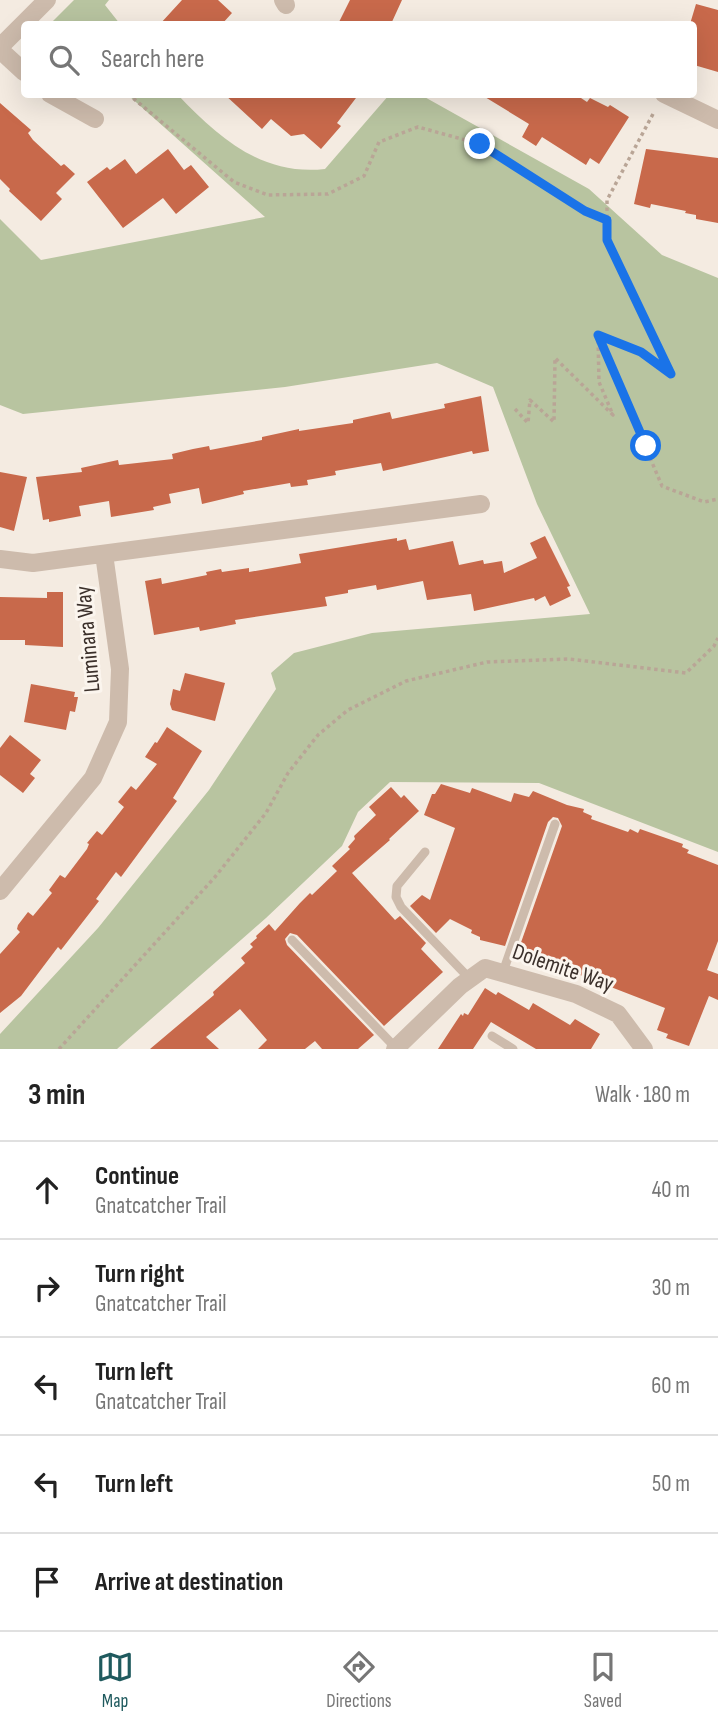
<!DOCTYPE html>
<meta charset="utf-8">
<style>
:root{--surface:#fff;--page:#f2f2f2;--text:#222;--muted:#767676;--line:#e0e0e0;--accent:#1f5a5e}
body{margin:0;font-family:"Sofia Sans Condensed",sans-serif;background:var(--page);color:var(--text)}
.stop{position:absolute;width:21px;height:21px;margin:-16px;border:5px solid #1a73e8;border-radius:50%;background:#fff}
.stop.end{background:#1a73e8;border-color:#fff;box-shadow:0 2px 7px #0008}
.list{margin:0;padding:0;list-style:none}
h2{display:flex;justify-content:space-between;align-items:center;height:91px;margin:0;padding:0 28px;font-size:30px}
h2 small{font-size:23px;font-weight:400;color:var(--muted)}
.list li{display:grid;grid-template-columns:46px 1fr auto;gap:21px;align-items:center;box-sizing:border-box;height:98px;padding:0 28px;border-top:2px solid var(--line)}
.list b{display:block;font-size:26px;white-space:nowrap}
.list p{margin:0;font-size:23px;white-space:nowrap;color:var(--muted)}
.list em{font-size:23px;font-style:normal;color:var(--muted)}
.icon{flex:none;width:38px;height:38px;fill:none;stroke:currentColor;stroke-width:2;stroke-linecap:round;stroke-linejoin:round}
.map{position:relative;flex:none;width:718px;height:1049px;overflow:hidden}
.search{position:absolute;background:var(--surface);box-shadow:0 7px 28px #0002;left:21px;right:21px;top:21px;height:77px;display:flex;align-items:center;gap:18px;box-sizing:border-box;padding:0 24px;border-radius:7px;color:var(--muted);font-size:26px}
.sheet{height:581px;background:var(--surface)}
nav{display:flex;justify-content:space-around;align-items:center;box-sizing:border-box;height:98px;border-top:2px solid var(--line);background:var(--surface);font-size:19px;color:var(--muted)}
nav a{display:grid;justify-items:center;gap:4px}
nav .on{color:var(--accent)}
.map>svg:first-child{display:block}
</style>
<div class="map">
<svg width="718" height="1049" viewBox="0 0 718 1049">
<rect width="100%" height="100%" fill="#f4ebe1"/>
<!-- green -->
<path fill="#b8c4a0" d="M74,0H109L105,5L120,24H50Z
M128,95H178C219,138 262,176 325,169L389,95H421L589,189L662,255L718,278V852L539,783L390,782L358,812L342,846L266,918L117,1049H0V1034L98,928L209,790L276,689L271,673L294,653L372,633L590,614L537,504L493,387L437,363L285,387L23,414L0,405V219L41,260L265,217Z"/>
<!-- building -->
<path fill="#c8694b" d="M182,0H218L232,13L222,24H160Z
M350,0H402L391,24H338Z
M696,4L718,10V72L694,65V24H690Z
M224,94H359L337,123L341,126L321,149L304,134L291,136L271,119L262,129Z
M480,94H575L587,102L590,98L608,107L610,105L629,117L599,164L590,158L586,165L542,137L536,146L522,137L529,124Z
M0,103L31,130L28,133L33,140L61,166L64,164L75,174L56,193L62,199L41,221L9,191L10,189L0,179Z
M168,149L184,170L191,165L209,187L176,214L163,198L123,228L87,182L107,167L110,170L125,159L136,174Z
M646,149L718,158V223L696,219V215L685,213L686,211L651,204L650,208L634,204Z
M481,396L489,451L473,454L472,451L383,471L381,463L335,471L336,475L307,480L308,485L291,487L290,483L243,491L244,494L202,504L199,488L169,494L171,503L153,507L154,510L111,517L109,501L79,506L81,516L49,522V519L43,520L36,477L82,472L81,468L118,460L119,465L173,459L172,454L193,449L209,446L210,450L262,440V437L299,429V431L353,423V420L390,412L392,419L445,408L444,404Z
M0,472L27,477L14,531L0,527Z
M545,536L570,586L567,587L571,596L550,606L545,596L535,601L534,598L474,611L471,594L427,600L423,581L377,590L376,585L348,590V593L325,597L327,606L235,620L236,624L200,631L199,627L154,635L145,581L161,578L162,584L207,575L206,572L221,569L222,572L249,568V572L301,563L299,554L397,538V541L406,539L409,550L453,541L459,565L483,560L484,564L502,561L504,573L537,558L530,543Z
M47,592H63V647L25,645V640H0V597L47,598Z
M185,673L225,683L215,721L172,710L170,704L173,689L180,691Z
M31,684L75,692L74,697H78L75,712L70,711L66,730L24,722Z
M167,727L202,751L173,798L177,801L121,877L116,872L96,899L99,901L61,950L58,947L21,996L0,1013V954L20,932L17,929L18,925L28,912L33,916L52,893L49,890L60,875L65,878L87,849L89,844L87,843L97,831L102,835L124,807L118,802L131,786L136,790L157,764L145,757L155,742L157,743Z
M10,735L41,760L30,774L35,778L23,793L0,775V748Z
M441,784L470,793L472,788L511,802L514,793L529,797L533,791L567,805L584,809L583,812L592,816L591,819L628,832L630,829L638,833L640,829L683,844L682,847L689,850L687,853L718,865V941L707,970L718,974V1000L709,996L689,1046L666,1038L668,1034L657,1030L665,1008L518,951L562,826L558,818L553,817L548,822L505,946L480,940V937L471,933L472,930L450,919L436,933L410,906L422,895L430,900L455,828L424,815L432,794H435Z
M391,787L401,798L404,795L419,811L389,839L390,840L352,873L395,920L400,916L426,943L421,949L443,972L384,1026L297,935L290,933L285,939L287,945L374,1035L358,1049H322L315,1041L305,1049H258L267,1040L240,1009L206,1037L219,1049H150L214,995L213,992L245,963L241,958L253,947L250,944L257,938L256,936L269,924L275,931L300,903L310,893L312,895L337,871L332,866L350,849L348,847L355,839L354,836L376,815L369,807Z
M485,988L496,995L498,992L529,1010L533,1003L570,1025L575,1019L600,1034L591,1049H536L491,1022L473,1049H438L461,1014L463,1016L464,1013L468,1015Z"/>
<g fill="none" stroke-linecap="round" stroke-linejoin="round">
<!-- path -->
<path stroke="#b9a596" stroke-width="3.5" stroke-dasharray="3.5 3.5" stroke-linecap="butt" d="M128,94L234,182L268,195L328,194L364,176L379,142L418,127L480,144L585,211L607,220
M653,114L607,200V240L672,374L641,352L598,335L662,486L704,502L718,499
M515,409L528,423L530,400L554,422L555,358L613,415L599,382L598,337
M59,1049L215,877L266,813L288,773L318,735L348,710L406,681L487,662L569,659L686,673L714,646L718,638"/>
<!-- lane -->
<path stroke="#cdbbac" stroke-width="9" d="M425,852L397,886L396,897L401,907L470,979
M292,940L396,1048
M503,972L555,824
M492,1036L513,1049"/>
<!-- street -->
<path stroke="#cdbbac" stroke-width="18" d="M283,0L286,5
M0,47L47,0
M0,50L24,72
M50,94L95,119
M664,94L718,120
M0,559L33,563L481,504
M0,891L93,778L118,722L120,669L104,554
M395,1049L460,986L485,968L576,994L618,1014L644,1049"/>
</g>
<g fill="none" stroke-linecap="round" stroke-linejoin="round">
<!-- route -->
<path stroke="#1a73e8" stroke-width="9" d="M480,144L585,211L607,220V240L671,374L641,352L598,335L646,446"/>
</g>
<g text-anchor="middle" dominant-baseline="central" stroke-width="6" stroke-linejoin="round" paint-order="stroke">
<!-- street labels -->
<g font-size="23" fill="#3b302b" stroke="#fbf5ee">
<text transform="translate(88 639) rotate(-95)">Luminara Way</text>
<text transform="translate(563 968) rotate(19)">Dolemite Way</text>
</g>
</g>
</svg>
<div class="stop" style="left:646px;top:446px"></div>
<div class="stop end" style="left:480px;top:144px"></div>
<div class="search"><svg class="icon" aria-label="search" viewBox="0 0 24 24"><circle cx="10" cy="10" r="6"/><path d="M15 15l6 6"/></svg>Search here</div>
</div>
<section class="sheet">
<h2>3 min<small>Walk · 180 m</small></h2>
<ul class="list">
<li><svg class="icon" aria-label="ahead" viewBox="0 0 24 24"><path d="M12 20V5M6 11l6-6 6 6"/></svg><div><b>Continue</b><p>Gnatcatcher Trail</p></div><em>40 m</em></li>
<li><svg class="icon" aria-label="right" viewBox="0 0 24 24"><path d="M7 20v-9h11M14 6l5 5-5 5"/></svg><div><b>Turn right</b><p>Gnatcatcher Trail</p></div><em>30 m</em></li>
<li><svg class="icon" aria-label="left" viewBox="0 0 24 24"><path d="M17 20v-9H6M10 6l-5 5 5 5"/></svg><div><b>Turn left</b><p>Gnatcatcher Trail</p></div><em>60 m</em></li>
<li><svg class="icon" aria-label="left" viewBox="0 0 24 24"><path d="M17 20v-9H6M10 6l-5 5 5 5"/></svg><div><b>Turn left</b></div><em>50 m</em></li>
<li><svg class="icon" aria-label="arrive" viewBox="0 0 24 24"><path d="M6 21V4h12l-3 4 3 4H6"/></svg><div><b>Arrive at destination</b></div></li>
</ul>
</section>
<nav>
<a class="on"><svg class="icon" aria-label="map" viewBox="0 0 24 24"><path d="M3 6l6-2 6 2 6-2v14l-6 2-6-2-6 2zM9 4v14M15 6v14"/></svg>Map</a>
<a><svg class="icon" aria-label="directions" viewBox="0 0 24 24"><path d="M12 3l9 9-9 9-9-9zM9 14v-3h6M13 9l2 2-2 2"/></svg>Directions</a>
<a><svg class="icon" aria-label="saved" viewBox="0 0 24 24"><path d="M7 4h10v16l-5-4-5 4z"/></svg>Saved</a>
</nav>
